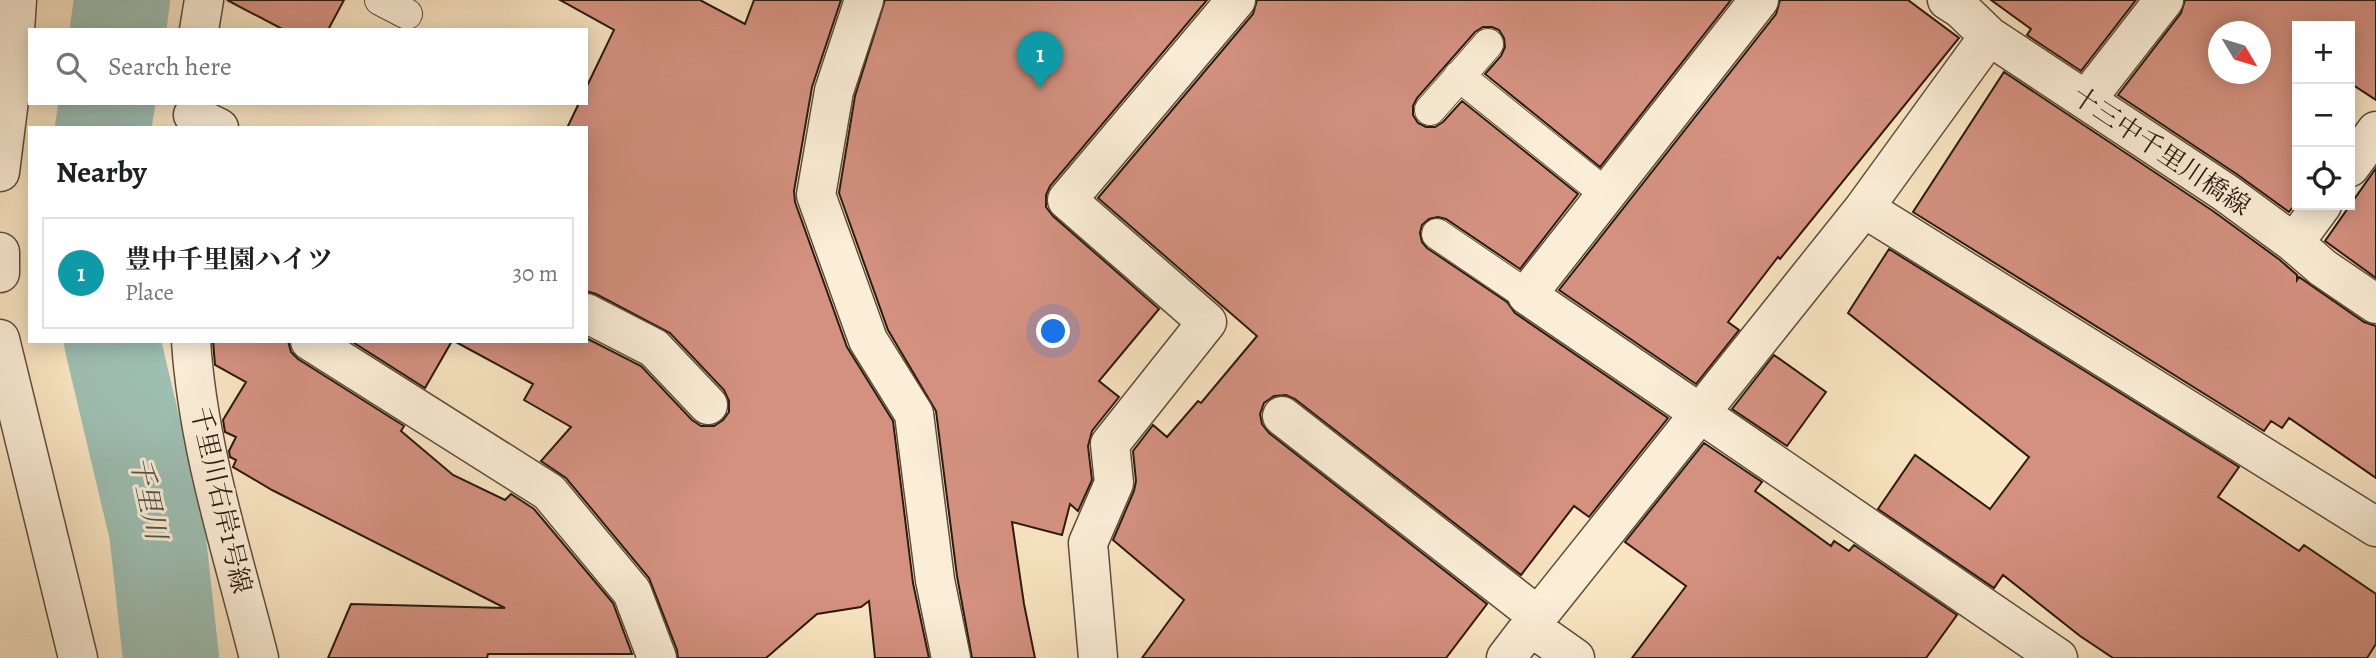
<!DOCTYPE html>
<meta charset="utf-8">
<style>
:root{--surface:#fff;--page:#f6f6f6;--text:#202124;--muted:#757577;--line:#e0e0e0;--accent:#2563eb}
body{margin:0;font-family:Alegreya,"Noto Serif JP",serif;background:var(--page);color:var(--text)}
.controls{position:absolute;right:21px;top:21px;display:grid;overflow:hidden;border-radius:0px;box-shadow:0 4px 18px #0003}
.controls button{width:63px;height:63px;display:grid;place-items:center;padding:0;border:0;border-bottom:2px solid var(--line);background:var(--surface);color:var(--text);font:35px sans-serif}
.compass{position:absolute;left:2208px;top:21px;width:63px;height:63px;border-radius:50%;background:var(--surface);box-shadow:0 4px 18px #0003;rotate:128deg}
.you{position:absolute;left:1054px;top:332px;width:24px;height:24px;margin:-18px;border:5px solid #fff;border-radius:50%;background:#1a73e8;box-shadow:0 0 0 10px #1a73e833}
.badge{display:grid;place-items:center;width:46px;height:46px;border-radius:50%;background:var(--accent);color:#fff;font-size:23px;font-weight:700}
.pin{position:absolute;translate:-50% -58px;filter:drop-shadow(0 2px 4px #0008)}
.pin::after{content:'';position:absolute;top:37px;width:24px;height:21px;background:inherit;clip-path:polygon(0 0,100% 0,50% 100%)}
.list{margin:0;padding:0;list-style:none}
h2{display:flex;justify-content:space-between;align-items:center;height:91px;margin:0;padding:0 28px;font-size:30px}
h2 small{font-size:23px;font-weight:400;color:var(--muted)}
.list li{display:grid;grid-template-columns:46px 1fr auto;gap:21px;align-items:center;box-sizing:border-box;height:112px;margin:0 14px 14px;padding:0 14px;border:2px solid var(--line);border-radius:0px}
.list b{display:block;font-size:26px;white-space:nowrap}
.list p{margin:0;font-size:23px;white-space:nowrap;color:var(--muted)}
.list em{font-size:23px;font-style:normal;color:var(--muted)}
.icon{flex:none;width:38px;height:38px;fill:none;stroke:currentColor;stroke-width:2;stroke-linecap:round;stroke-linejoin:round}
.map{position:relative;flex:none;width:2376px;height:658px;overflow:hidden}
.search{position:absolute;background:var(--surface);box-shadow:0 4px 18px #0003;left:28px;top:28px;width:560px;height:77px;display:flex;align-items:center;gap:18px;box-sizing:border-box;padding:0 24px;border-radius:0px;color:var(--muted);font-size:26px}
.panel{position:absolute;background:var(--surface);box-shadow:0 4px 18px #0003;left:28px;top:126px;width:560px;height:217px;border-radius:0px}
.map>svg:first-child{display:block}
</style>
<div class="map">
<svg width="2376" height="658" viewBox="0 0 2376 658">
<rect width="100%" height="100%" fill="#f9e5c2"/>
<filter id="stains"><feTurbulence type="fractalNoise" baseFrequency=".00286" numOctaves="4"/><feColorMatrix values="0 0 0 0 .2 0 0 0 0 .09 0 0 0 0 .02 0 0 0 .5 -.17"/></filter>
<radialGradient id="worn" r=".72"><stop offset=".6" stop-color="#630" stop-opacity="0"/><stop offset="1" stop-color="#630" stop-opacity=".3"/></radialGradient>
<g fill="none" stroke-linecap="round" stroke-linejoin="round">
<!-- river -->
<path stroke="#9ebfb3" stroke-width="96" d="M118,30L122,0
M103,128L107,103
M112,341L157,531L171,658"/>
</g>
<!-- building -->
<path fill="#d49180" stroke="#2b1a10" stroke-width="2" fill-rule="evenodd" d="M227,0H344L328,30H284Z
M560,0H700L745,24L754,0H841L812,87L794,191L795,202L847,347L893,421L913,583L929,658H875L869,601L861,607L817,614L766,658H678L677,650L649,578L566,478L541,461L571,427L524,400L533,384L454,341H586V338L641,366L692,420L701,426H714L723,420L729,412V401L724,390L670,333L596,294L586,291V128H567L579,103H586V88L614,30Z
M885,0H1207L1050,186L1046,195V207L1053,216L1159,309L1099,381L1119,397L1092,431L1088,446L1092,480L1078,511L1070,504L1062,535L1012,522L1024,604L1035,658H972L957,576L936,411L888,330L839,193L855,96Z
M1257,0H1731L1600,167L1485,74L1501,56L1505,47L1504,38L1499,30L1492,27H1483L1475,32L1417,98L1413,106V115L1418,123L1426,127H1435L1443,122L1462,101L1578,194L1520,269L1446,219L1438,217L1429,219L1422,225L1420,233L1422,242L1427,248L1507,302L1515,313L1668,418L1589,517L1574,506L1521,575L1295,399L1286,395L1274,396L1264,403L1260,414L1262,424L1269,433L1487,604L1446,658H1142L1184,600L1113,540L1134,491L1136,481L1133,451L1153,425L1167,437L1198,401L1201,403L1257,336L1098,198L1253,14Z
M1780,0H1908L1959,38L1780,259L1778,257L1728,322L1739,330L1696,384L1559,290L1776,14Z
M1991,0H2136L2081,71L2027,35L2031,29Z
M2185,0H2376V100L2350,83V26H2297V202L2289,212L2238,175L2118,95L2181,13ZM2218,32H2260V74H2218Z
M2004,72L2213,211L2280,260L2297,275V280L2299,277L2364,322L2376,326V478L2289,418L2282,428L2271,421L2264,431L1913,212Z
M2376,168V278L2325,241Z
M1889,249L2239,467L2218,497L2299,551L2304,545L2376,594V644L2367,658H2113L2080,636L2003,575L1994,588L1878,509L1915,455L1990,509L2029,457L1848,313Z
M213,341H288L291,352L298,359L404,426L401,431L453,475L505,500L511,494L534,509L613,603L632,654H488L487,658H328L351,604L505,608L272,490L233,467L236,460L230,457L229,451L236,437L225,432L223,420L246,382L215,365Z
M351,341H452L425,388Z
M1774,355L1826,392L1787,446L1732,409Z
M1704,443L1762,482L1755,491L1831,546L1834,541L1849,551L1854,545L1957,615L1926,658H1632L1686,586L1625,542Z"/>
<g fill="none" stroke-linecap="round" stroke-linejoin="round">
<!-- lane casing -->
<g stroke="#5e4d3c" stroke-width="32">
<path id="lane" d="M380,0L407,14
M1459,76L1606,194
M1430,110L1488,44
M1437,234L1527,295"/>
</g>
<!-- street casing -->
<g stroke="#5e4d3c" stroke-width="41">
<path id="street" d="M864,0L834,91L816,195L868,340L914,414L935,580L951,658
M1759,0L1527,295L2058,658
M1947,0L1961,9L1989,36L2226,193L2294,243L2323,268L2376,304
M199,30L204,0
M2086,100L2164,0
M193,115L219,128
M2350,167L2376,131
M0,172L12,76L17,0
M1864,208L2376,527
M2294,243L2322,205
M0,252V273
M586,313L654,348L708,405
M0,339L78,658
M191,341C198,449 233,554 259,658
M310,341L549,492L632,592L657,658
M1282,416L1538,616
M1531,627L1575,658
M1098,658L1088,543L1114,483L1110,444L1207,322L1067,200L1236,0
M1506,658L1538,616L1864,208L1989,36"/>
</g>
<!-- lane -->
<use href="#lane" stroke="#fbeed7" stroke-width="30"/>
<!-- street -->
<use href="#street" stroke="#fbeed7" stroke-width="38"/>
</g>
<g text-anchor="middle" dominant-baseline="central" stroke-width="6" stroke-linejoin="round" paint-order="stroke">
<!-- street labels -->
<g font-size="26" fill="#2b1a10" stroke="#fbeed7">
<text transform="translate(2161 151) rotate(34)">十三中千里川橋線</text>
<text transform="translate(221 500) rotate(77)">千里川右岸1号線</text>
</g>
<!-- water labels -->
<g font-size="28" font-style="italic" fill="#535449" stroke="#fbeed7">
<text transform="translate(148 498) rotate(78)">千里川</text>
</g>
</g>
<rect width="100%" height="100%" filter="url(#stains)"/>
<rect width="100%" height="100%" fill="url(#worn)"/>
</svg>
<div class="controls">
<button>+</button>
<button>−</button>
<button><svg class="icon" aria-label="locate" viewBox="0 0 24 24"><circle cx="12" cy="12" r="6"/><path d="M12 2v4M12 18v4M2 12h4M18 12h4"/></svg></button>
</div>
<svg class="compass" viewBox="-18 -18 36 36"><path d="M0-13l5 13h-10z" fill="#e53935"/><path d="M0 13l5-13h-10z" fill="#757577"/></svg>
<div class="you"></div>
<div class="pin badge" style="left:1040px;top:89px;background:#0f9aa8">1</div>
<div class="search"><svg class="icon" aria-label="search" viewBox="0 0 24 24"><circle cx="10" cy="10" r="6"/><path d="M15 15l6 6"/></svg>Search here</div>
<section class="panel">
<h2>Nearby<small></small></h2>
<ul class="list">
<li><span class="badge" style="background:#0f9aa8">1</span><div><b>豊中千里園ハイツ</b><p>Place</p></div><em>30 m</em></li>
</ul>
</section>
</div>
